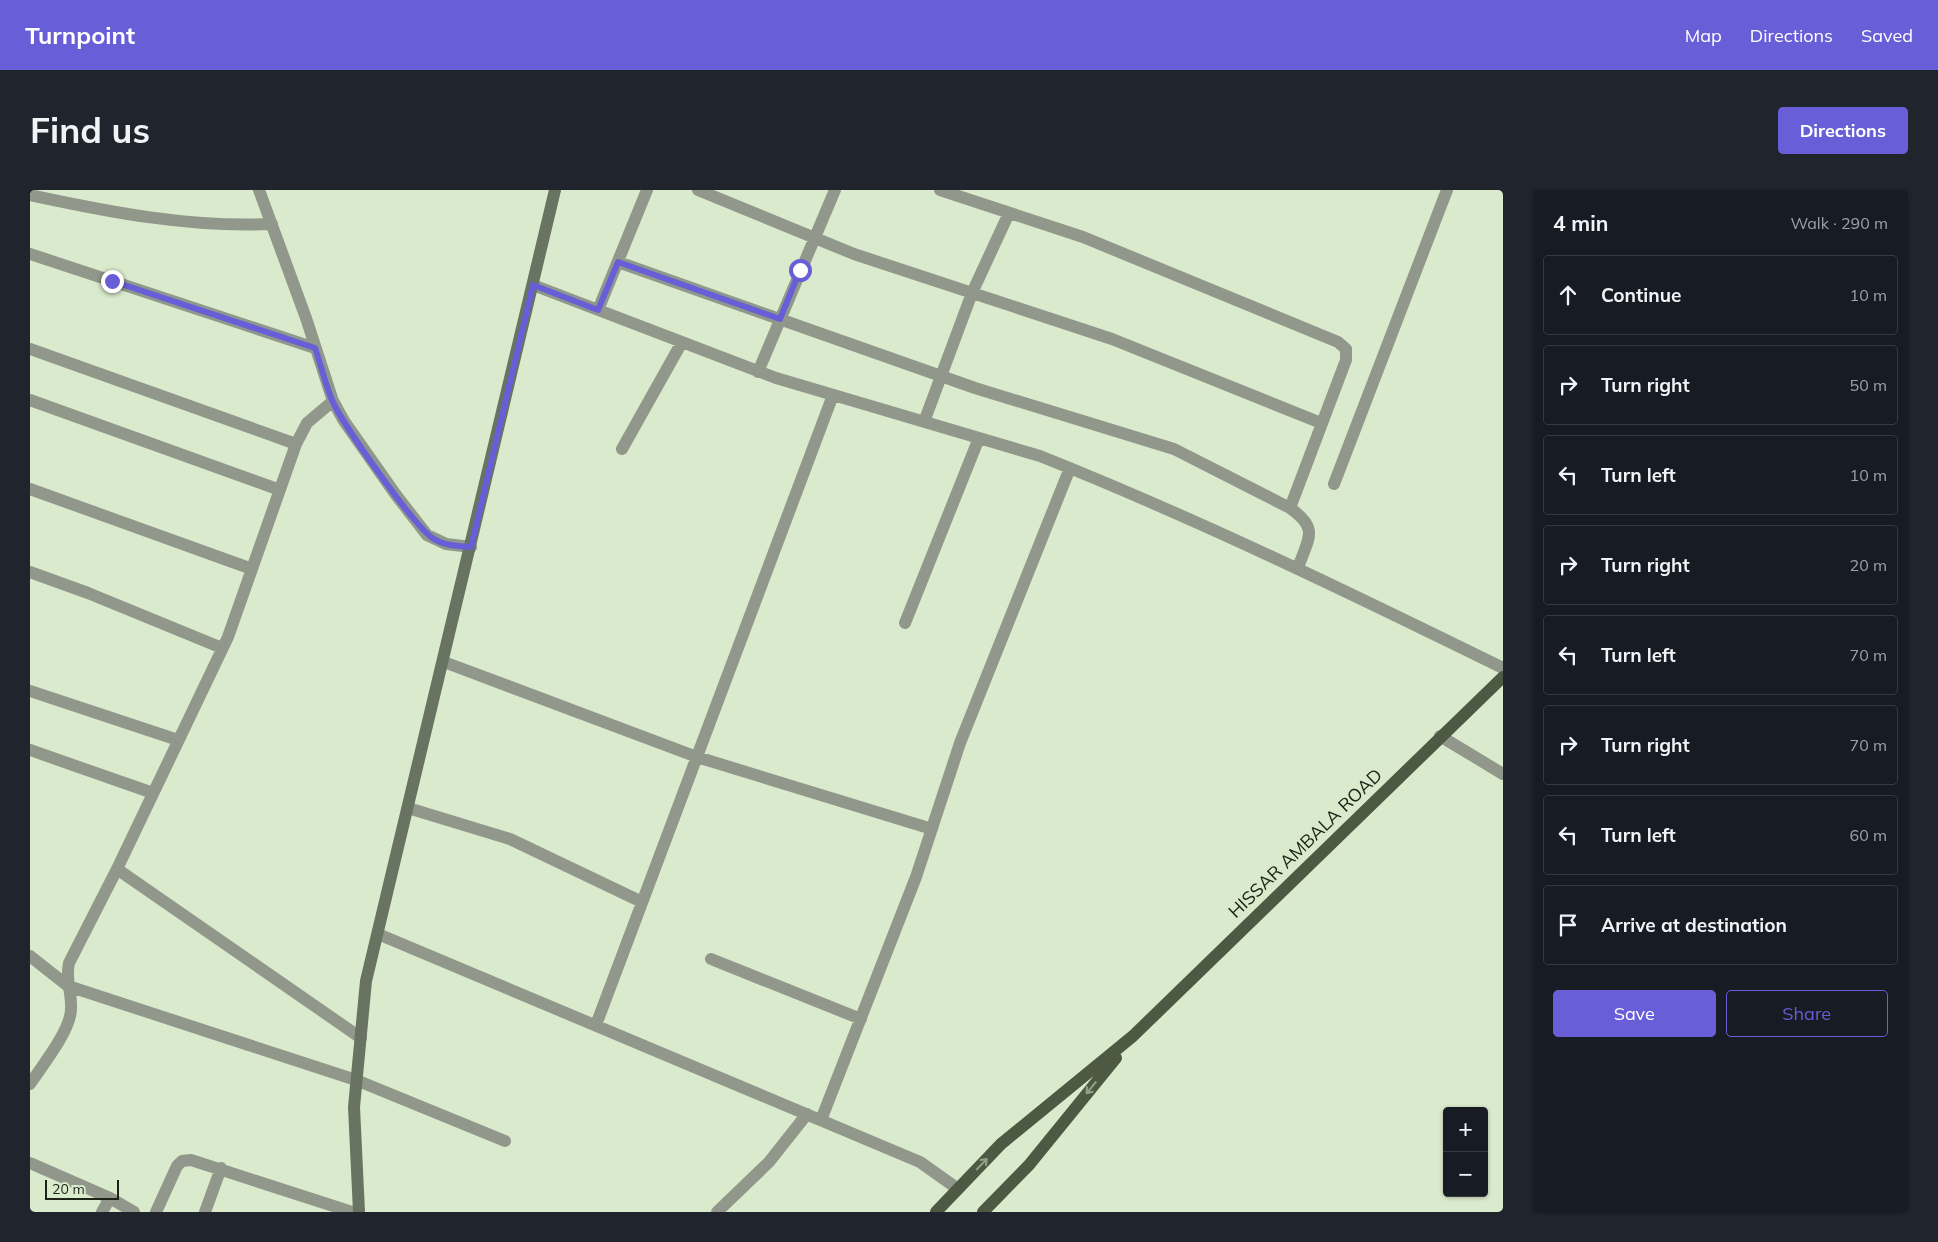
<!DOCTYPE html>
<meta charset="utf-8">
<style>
:root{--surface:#171b24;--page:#20242c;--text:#f1f3f6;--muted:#9ea1a6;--line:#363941;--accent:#685ed7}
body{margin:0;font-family:Mulish,sans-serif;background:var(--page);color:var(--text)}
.controls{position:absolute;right:15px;bottom:15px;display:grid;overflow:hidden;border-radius:5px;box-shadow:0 1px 4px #0004}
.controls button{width:45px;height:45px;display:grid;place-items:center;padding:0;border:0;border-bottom:1px solid var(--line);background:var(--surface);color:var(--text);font:25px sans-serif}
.scale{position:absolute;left:15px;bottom:12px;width:74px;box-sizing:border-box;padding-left:5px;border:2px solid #1d2217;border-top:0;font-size:14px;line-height:18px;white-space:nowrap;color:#1d2217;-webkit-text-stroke:4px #daeacc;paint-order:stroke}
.stop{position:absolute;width:15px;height:15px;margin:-11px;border:4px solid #685ed7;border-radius:50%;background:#fff}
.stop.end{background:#685ed7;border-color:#fff;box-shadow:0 1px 5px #0008}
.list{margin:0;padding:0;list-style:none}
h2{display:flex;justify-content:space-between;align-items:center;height:65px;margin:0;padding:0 20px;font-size:21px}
h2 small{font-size:16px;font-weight:400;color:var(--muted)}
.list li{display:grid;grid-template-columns:32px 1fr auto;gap:15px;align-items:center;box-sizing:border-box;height:80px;margin:0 10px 10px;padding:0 10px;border:1px solid var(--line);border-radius:5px}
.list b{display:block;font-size:19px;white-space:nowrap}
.list em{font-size:16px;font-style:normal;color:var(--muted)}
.actions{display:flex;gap:10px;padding:15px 20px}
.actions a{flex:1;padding:11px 0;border:1px solid var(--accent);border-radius:5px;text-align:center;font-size:18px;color:var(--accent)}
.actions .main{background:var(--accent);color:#fff}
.icon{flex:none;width:28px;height:28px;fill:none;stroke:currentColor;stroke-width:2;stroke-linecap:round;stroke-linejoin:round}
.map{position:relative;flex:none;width:1473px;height:1022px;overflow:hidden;border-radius:5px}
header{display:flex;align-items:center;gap:30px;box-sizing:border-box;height:70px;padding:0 25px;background:var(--accent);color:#fff}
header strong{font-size:24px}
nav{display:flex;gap:28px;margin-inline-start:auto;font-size:18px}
.intro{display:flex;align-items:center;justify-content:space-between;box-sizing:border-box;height:120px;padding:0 30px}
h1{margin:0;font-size:35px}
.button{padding:12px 22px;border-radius:5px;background:var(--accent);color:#fff;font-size:18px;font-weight:700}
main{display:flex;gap:30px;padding:0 30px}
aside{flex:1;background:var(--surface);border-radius:5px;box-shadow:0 1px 4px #0004}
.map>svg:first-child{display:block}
</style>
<header>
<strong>Turnpoint</strong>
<nav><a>Map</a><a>Directions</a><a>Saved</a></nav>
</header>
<div class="intro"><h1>Find us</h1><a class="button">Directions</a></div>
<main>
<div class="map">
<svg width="1473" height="1022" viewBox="0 0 1473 1022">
<rect width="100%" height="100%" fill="#daeacc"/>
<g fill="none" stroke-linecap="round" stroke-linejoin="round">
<!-- lane -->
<path stroke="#91988b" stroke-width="12" d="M1304,294L1417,0"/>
<!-- street -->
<path stroke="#91988b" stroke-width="12" d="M229,0L276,128L303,211L314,231L366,305L397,345L416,354L441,357
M668,0L824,64L1082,149L1291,233
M910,0L1053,47L1308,152L1316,159V170L1260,318
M0,5C79,22 161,38 242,34
M0,64L285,158
M588,72L945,198L1144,259L1260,318C1290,339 1278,348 1268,378
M503,95L746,188L1010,266C1168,329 1320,403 1473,478
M568,120L617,0
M0,159L266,254
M728,182L805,0
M0,210L250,300
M894,232L942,103L979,23
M592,259L652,152
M0,299L222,379
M0,382L58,403L192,458
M875,433L949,248
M414,472L667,567L902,639
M0,501L148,550
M1410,546L1473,584
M0,560L123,603
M378,618L480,649L612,712
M87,679L331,848
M348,744L890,972L928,999
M0,766L38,796L326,890L475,951
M681,769L831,829
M566,835L803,205
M0,894C12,876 41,840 41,819C42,802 35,790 39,773L87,679L198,447L266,254L277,233L303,211
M791,930L886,687L930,553L1040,278
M0,973L80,1008L104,1022
M72,1022L80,1008
M126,1022L147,976L152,971L161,970L322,1022
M175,1022L191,978
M687,1022L739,972L777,924"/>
<!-- secondary -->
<path stroke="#697361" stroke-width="12" d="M329,1022L324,917L336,791L525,0"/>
<!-- primary -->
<path stroke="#4e5944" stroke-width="12" d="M906,1022L971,954L1103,846L1473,487
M953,1022L999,975L1086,868"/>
</g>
<!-- one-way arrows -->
<defs><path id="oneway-shaft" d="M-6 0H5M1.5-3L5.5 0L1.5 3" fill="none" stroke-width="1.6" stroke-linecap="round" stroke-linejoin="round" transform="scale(1.25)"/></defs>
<g stroke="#94a288">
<use href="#oneway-shaft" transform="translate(1061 898) rotate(129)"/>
<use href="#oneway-shaft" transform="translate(952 974) rotate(-46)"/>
</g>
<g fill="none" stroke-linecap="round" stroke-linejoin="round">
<!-- route -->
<path stroke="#685ed7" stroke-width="6" d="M82,91L285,158C291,175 295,193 302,210C311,232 385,338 404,349C415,356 429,356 441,357L503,95L568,120L588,72L750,129L770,80"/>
</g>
<g text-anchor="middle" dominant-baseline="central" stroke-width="4" stroke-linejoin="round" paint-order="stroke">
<!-- street labels -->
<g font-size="18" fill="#1d2217" stroke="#daeacc">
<text transform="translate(1275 653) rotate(-44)">HISSAR AMBALA ROAD</text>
</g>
</g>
</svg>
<div class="controls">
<button>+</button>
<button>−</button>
</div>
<div class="scale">20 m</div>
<div class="stop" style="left:770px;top:80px"></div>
<div class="stop end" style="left:82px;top:91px"></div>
</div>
<aside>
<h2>4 min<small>Walk · 290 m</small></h2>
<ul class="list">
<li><svg class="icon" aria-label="ahead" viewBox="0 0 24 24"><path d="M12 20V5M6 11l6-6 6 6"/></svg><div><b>Continue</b></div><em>10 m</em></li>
<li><svg class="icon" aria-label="right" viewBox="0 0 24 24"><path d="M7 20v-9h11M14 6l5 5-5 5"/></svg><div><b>Turn right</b></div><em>50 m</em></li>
<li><svg class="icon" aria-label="left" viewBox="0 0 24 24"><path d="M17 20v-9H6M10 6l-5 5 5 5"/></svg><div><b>Turn left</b></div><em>10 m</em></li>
<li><svg class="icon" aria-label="right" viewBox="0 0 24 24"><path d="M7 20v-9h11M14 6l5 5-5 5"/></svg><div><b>Turn right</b></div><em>20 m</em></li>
<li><svg class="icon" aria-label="left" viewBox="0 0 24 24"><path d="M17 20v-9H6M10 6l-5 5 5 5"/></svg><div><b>Turn left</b></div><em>70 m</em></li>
<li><svg class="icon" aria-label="right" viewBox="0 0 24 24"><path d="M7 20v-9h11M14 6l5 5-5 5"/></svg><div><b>Turn right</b></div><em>70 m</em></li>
<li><svg class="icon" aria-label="left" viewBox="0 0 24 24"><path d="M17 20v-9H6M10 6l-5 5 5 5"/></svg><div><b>Turn left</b></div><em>60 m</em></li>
<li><svg class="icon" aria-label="arrive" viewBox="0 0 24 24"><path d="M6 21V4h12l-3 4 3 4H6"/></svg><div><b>Arrive at destination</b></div></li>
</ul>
<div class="actions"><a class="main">Save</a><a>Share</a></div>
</aside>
</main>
